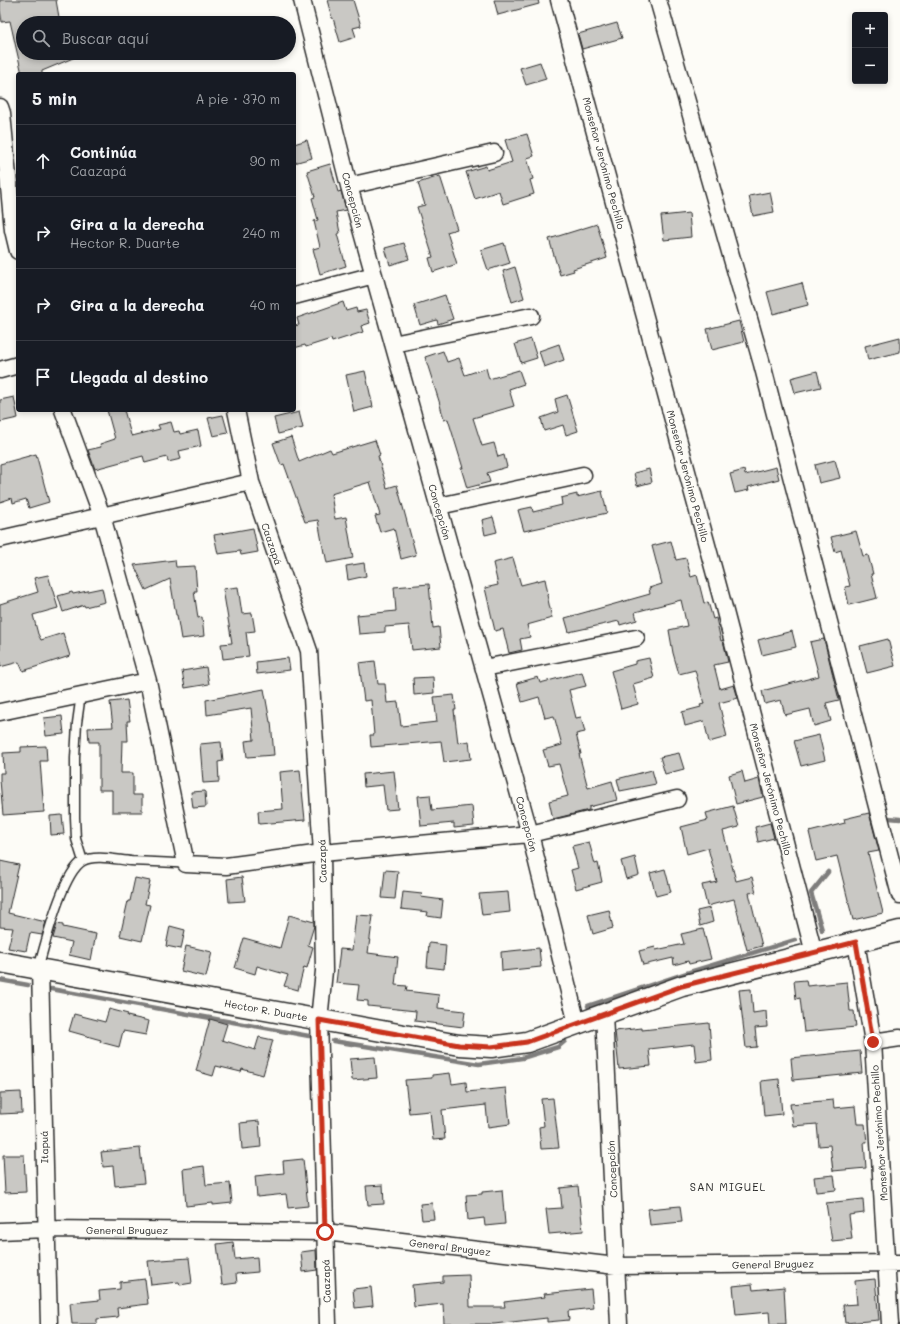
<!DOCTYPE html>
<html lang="es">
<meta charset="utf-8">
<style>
:root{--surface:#171b24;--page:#242831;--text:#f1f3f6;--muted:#9ea1a6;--line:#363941}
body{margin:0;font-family:Mali,sans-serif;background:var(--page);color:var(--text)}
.controls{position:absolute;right:12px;top:12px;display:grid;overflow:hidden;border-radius:4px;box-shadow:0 2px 6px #0003}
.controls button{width:36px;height:36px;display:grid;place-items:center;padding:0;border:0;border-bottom:1px solid var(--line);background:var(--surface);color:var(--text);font:20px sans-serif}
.stop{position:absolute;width:12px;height:12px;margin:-9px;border:3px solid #c8321e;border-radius:50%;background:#fff}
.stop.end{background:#c8321e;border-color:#fff;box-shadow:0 1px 4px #0008}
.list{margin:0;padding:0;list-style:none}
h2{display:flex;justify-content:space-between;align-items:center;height:52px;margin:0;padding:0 16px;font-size:17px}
h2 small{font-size:13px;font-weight:400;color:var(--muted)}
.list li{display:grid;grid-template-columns:26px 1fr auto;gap:12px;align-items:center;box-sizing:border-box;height:72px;padding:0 16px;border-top:1px solid var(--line)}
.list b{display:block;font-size:15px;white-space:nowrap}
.list p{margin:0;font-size:13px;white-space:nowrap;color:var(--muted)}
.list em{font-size:13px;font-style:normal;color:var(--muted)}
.icon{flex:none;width:22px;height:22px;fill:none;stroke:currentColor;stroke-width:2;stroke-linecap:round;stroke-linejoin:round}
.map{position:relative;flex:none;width:900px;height:1324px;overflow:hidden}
.search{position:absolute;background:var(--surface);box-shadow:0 2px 6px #0003;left:16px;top:16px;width:280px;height:44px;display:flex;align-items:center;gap:10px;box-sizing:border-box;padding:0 14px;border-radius:22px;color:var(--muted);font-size:15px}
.panel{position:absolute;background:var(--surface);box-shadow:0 2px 6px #0003;left:16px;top:72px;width:280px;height:340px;border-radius:4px}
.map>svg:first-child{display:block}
</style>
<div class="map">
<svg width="900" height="1324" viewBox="0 0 900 1324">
<rect width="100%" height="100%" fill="#fdfcf7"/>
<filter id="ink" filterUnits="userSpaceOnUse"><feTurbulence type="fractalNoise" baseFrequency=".025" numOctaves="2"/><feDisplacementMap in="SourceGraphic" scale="8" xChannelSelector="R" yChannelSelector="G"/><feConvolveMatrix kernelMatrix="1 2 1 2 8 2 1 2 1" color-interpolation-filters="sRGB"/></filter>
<g filter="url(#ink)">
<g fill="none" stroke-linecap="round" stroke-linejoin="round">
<!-- stream -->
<path stroke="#7e7d7b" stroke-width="4.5" d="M889,818L900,819
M822,930L811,893L828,872
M0,980L28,985
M51,989L309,1036
M588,1006L693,971L795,940
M333,1041L479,1064L522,1058L558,1047L565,1041"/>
</g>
<!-- building -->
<path fill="#c9c8c4" stroke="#2b2b2b" d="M0,0H56L60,23H23V53H85L42,71V74H22L10,21L2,22L0,10Z
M327,0H353L361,26L353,28L356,37L340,42L333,18H332Z
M494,0H538L539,4L498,15Z
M617,23L622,38L582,49L578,34Z
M540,62L546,79L526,85L520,68Z
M527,134L534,156L527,158L533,179L530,180L534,194L503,204L499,191L475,199L466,172L486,166L487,170L512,162L505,140Z
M307,140L312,158L294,163V144Z
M330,164L338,192L341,191L346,210L336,212L340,233L337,234L346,266L320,274L313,249L320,247L314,221L318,220L312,198L315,197L307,171Z
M440,176L457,229L447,232L457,264L433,272L429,258L433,257L417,207L425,205L418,183Z
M770,192L774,212L753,216L749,196Z
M689,213L691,237L664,240L661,216Z
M597,224L607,258L573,269L574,271L560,275L549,239Z
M404,243L409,259L390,265L385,248Z
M504,243L510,263L488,270L481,250Z
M515,267L524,298L512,302L503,271Z
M802,283L808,305L773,314L767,292Z
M445,295L453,319L438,324L437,320L420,325L414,305Z
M343,302L346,311L356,308L357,312L366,310L370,323L361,326L363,332L332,342L331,339L306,347L305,345L294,348V326L299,325L297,318Z
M739,321L744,342L712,350L707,329Z
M900,337V352L868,360L865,346Z
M531,339L537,358L521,363L515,344Z
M559,344L564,360L544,367L539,351Z
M443,351L447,362L459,358L465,375L486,368L489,379L519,370L524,384L509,389L514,406L473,418L482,446L494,443L498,457L504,455L507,467L487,473L490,482L467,488L461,468H463L448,419L444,420L439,401L425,357Z
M365,371L373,407L354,412L346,375Z
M817,371L821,387L795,393L791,378Z
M567,395L578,431L566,435L563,425L544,431L541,418L558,412L555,399Z
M14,397L18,418L0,422V400Z
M107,410H124L131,435L132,436L160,429L158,425L171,422L174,432L179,431L180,434L198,430L201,446L179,451L181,459L168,462L167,457L145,463L143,456L95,469L88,450L101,447L100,444L115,439Z
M299,412L303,428L278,434L274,418Z
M223,415L228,433L213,436L208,418Z
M291,437L299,462L330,449L332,453L375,440L380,455L378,456L387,488L397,485L416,555L401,559L394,528L380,532L375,516L380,515L370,482L331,494L335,519L346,517L353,558L327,563L325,553H324L318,520L305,522L284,464L281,465L273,443Z
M36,454L49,502L29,508L26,499L13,503L12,498L0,502V464Z
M835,460L840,478L819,483L815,465Z
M776,467L779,479L748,487L749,490L735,493L730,474L744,470L745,475Z
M649,469L652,482L637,486L634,473Z
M602,491L607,513L524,531L518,510L532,507L533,512L562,505L561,498L577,494V497Z
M493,517L497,532L485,535L482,520Z
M253,528L258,552L241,555L240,551L218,554L214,535Z
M856,531L863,556L868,555L873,574H871L877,598L849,605L845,587L850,586L841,550L835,552L831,537Z
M671,541L676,560L686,558L691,577L697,575L704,603L708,602L713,619L716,618L721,641L723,640L728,662L714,665L720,689L734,685L738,698L719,703L727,737L709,742L704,721L685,726L682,712L701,707L700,705L704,704L695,670L679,674L673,653L669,630L687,626L681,600L635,612L637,620L620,625L619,621L569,632L565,618L650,594L649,588L662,584L652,546Z
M513,558L521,585L545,579L548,594L547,595L552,618L527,625L530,637L520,639L522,650L509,653L503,629L495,631L485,588L498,585L493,563Z
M175,560L176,567L195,566L197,591H194L198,618L202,617L204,636L181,639L177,615H176L170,579L146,590L134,565Z
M364,563L366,576L348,580L346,566Z
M48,575L58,608L33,615L38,634L41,640L63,633L70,656L23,671L19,662L0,667V604L38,592L34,578Z
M429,584L433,628L439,627L441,647L412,650L409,625L385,627V632L359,634L357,615L396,611L394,587Z
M238,587L242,614L252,613L255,631L246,632L249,656L223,659L221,644L232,643L223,589Z
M102,588L105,602L85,607L84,605L63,612L58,596L72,592L73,594Z
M792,631L796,647L762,655L758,640Z
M824,639L839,700L826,703L831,721L814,726L810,709L785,715L781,700L765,704L762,691L819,676L810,642Z
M888,639L895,666L867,673L860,646Z
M288,658L290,670L257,674L256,662Z
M649,658L654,678L633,684L638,704L621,709L611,671L635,664V661Z
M375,661L378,684H385L387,703L398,702L401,726L437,722L434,697L454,695L456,710H454L458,743L469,741L471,759L444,762L441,741L371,747L370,735H374L371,700L364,701L359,663Z
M206,667L209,684L185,688L182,671Z
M582,672L586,686L569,690L576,718L581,717L585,732L576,734L581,754H579L588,788L612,781L617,800L589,807V810L553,819L549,801L568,796L559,764L548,766L543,750L562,745L554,716L545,718L539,697L522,702L517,683L538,677L540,683Z
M433,677L434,693L414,695L413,678Z
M264,689L270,722H271L274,755L247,757L245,741L254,740L251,708L207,715L206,700Z
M127,700L130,721H127L128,741H122L121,773H133V795H142V812H112V790H99V742H89L88,728L113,727L110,702Z
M62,716L64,734L46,736L44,718Z
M819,735L825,760L801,766L794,741Z
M221,742L223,761L218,762L219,782L203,783L200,744Z
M46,746L47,761H40L44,812L3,815L0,780V773H4L3,753L21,752V747Z
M679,753L684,769L665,774L660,757Z
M300,770L305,820L259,824L258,811L283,809L280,772Z
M652,770L656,784L620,791L617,779Z
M394,771L398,809L386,810L383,785L364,787L363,774Z
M742,771L745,783L759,779L763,797L736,804L729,775Z
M205,791L206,807L193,808L191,792Z
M430,795L432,810L472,806L474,826L454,828V823L421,826L418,796Z
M733,806L739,827L723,831L736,881L752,877L756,892L749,893L762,946L747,950L734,899L707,906L702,885L717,882L708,848L687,854L681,827L708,820L706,813Z
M869,813L879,851L868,853L883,913L853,920L837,856L816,861L809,832L845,823L844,819Z
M62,815L64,834L51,835L50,816Z
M770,823L774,838L758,842L755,827Z
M589,842L595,864L598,863L602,882L576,889L571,870L578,868L572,846Z
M635,857L639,875L626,879L621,861Z
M0,861L19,865L8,913L46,922L42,935L30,933L26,951L8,948L13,928L0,927Z
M665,869L671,892L656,896L650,873Z
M385,870L398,871L395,899L382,898Z
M242,877L245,901L229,902L227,879Z
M135,878L150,881L145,904L150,905L142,941L120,936L128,901H130Z
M403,892L422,894L421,897L443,900L441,918L427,916L428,912L401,909Z
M508,892L510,912L482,915L479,894Z
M710,908L713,922L700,926L697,911Z
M609,910L613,928L593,934L588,915Z
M289,915L314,922V926L308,945L313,947L307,968L304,967L298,990L284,986L288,975L257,966L255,974L235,968L244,938L280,948Z
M356,915L373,916L368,953L398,957L395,985L407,986L406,991L439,995L438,1008L465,1011L463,1027L415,1021L416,1011L368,1006V1001L357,1000L359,985L336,983L340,949L352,950Z
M57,924L63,925V927L96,934L91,960L69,955L72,942L53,938Z
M170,926L185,930L181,949L166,946Z
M703,929L711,959L689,964L688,961L674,965L673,958L643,965L639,951L655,947L656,950L684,944L681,934Z
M429,943L446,945L444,969L427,967Z
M186,946L212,952L206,977L181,971Z
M539,948L541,967L502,971L501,952Z
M806,980L807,986L847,982L850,1011H854L856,1027L804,1032L800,998L796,999L794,981Z
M751,989L753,1013L766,1011L767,1027L755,1028L757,1047L746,1048L739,990Z
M109,1009L128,1014L127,1016L149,1021L146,1035L123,1031L119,1047L100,1042L101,1040L69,1031L74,1014L105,1022Z
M210,1019L227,1024L222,1040L255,1050L259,1037L273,1040L263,1075L242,1069L241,1072L216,1066L213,1076L196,1071Z
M709,1023L712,1060L696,1062L694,1044L649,1049L651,1066L619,1069L615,1031L642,1028V1030Z
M860,1051L862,1073L793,1080L791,1058Z
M375,1057L377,1078L352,1080L350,1059Z
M450,1073L452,1084L466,1082L467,1092L506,1088L510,1124L488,1127L486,1105L442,1110L445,1139L433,1140L430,1111L409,1113L405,1080L432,1078V1075Z
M779,1079L782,1114L764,1116L761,1081Z
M21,1092L22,1113L0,1114V1093Z
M553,1098L559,1148L541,1149L539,1127L544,1126L541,1099Z
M833,1100L834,1108L855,1106L857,1124H865L867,1142H864L866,1168L833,1171L830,1145L819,1146L817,1124L793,1126L790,1104Z
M259,1121L261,1147L242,1149L240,1123Z
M140,1148L144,1183L115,1186L113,1166L103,1167L101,1152Z
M3,1155H24L26,1192L5,1193Z
M303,1159L308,1206L288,1208L286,1194L257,1197L255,1176L284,1173L283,1161Z
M204,1166L206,1185L230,1183L232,1203L213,1205V1203L186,1206L183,1169Z
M834,1175L836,1190L816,1192L814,1177Z
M383,1185L384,1204L368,1205L366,1186Z
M578,1186L583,1231L549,1234L546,1209L562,1208L560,1188Z
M502,1190L505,1224L485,1226L484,1218L468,1220L466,1195L482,1194V1192Z
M863,1199L864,1213L849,1215L852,1239L832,1241L826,1203Z
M432,1203L434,1219L422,1220L420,1204Z
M680,1206L682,1222L650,1225L648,1209Z
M233,1242L235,1259L257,1257L258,1272L236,1274L237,1283L222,1285L217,1244Z
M316,1250L317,1270L303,1272L301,1252Z
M189,1258L192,1283L180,1285L179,1282L151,1285L148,1261Z
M469,1275L470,1307H505L504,1302L545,1297L544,1294L591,1289L593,1308L568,1311L569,1320L547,1322V1318L494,1324H444L443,1304L414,1307L412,1285L443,1282V1276Z
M145,1279L148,1304L117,1308L118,1317L97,1319V1324H72L70,1303L100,1300L99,1291L120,1289V1282Z
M875,1279L879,1320L845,1323L843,1305L857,1304L855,1281Z
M752,1284L753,1290L784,1287L786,1324H770L769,1312L736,1315L733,1286Z
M371,1287L373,1306L355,1308L353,1289Z"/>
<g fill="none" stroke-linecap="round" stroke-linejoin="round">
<!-- service casing -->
<g stroke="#2b2b2b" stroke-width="11">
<path id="service" d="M81,694L77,723L75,758V817L76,839L83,861
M38,969C45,945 62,873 83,861C95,854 118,860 131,861C150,862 168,862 186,864"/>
</g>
<!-- minor casing -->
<g stroke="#2b2b2b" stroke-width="19">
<path id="minor" d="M302,0L349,186L530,834L577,1024
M559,0L723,604L814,953
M658,0L762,364L900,895
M0,107L2,113L13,230L18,251
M349,186L494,153
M294,296L374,275
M393,344L531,316
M0,370L18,365
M63,410L102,516L148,681L186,864L226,866L322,853L530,834L677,799
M236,410L251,482L309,651L322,853L324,971L319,1020L328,1324
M439,506L583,475
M0,539L251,482
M484,668L636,638
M0,712L148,681
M856,942L873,1042L890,1324
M40,969L49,1324
M604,1014L619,1324
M873,1042L900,1038
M0,1231L46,1229L325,1232L616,1266L900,1263"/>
</g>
<!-- tertiary casing -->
<g stroke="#2b2b2b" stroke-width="23">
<path id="tertiary" d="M0,962L459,1045L491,1047L527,1042L682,986L900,931"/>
</g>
<!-- service -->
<use href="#service" stroke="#fdfcf7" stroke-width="8"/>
<!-- minor -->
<use href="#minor" stroke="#fdfcf7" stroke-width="16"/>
<!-- tertiary -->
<use href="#tertiary" stroke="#fdfcf7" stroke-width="20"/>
</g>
</g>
<g fill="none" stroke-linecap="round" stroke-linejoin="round" filter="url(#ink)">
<!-- route -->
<path stroke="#c8321e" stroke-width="5" d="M325,1232L319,1020L459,1045L491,1047L527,1042L682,986L856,942L873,1042"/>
</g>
<g text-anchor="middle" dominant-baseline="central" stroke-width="3" stroke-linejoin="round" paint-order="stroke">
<!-- street labels -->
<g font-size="10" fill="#2b2b2b" stroke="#fdfcf7">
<text transform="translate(604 163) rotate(75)">Monseñor Jerónimo Pechillo</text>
<text transform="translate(353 200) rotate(75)">Concepción</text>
<text transform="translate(688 476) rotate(75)">Monseñor Jerónimo Pechillo</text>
<text transform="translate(440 512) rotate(74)">Concepción</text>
<text transform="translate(272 544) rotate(71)">Caazapá</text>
<text transform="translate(771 789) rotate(75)">Monseñor Jerónimo Pechillo</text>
<text transform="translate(527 824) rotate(75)">Concepción</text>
<text transform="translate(322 861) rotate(-92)">Caazapá</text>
<text transform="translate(266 1010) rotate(10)">Hector R. Duarte</text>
<text transform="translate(879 1133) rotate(-94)">Monseñor Jerónimo Pechillo</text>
<text transform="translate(44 1147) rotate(-91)">Itapuá</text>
<text transform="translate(612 1169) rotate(-93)">Concepción</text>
<text x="127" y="1230">General Bruguez</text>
<text transform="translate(450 1247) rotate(7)">General Bruguez</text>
<text transform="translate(773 1264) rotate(-1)">General Bruguez</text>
<text transform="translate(326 1281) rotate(-92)">Caazapá</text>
</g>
<!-- neighbourhood labels -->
<g font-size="11" letter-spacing="1" fill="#2b2b2b" stroke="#fdfcf7">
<text x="728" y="1186">SAN MIGUEL</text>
</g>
</g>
</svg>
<div class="controls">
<button>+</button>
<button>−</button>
</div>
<div class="stop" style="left:325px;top:1232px"></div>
<div class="stop end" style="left:873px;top:1042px"></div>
<div class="search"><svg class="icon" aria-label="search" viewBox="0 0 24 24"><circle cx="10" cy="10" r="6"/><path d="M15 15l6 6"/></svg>Buscar aquí</div>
<section class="panel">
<h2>5 min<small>A pie · 370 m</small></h2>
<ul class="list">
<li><svg class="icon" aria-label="ahead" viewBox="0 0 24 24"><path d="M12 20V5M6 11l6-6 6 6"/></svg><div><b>Continúa</b><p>Caazapá</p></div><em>90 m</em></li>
<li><svg class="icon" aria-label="right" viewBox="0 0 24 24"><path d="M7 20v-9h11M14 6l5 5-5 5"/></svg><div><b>Gira a la derecha</b><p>Hector R. Duarte</p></div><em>240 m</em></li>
<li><svg class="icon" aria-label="right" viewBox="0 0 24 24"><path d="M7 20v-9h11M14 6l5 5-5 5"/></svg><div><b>Gira a la derecha</b></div><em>40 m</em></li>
<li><svg class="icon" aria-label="arrive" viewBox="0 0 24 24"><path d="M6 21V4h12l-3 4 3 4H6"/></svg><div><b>Llegada al destino</b></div></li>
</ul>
</section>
</div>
